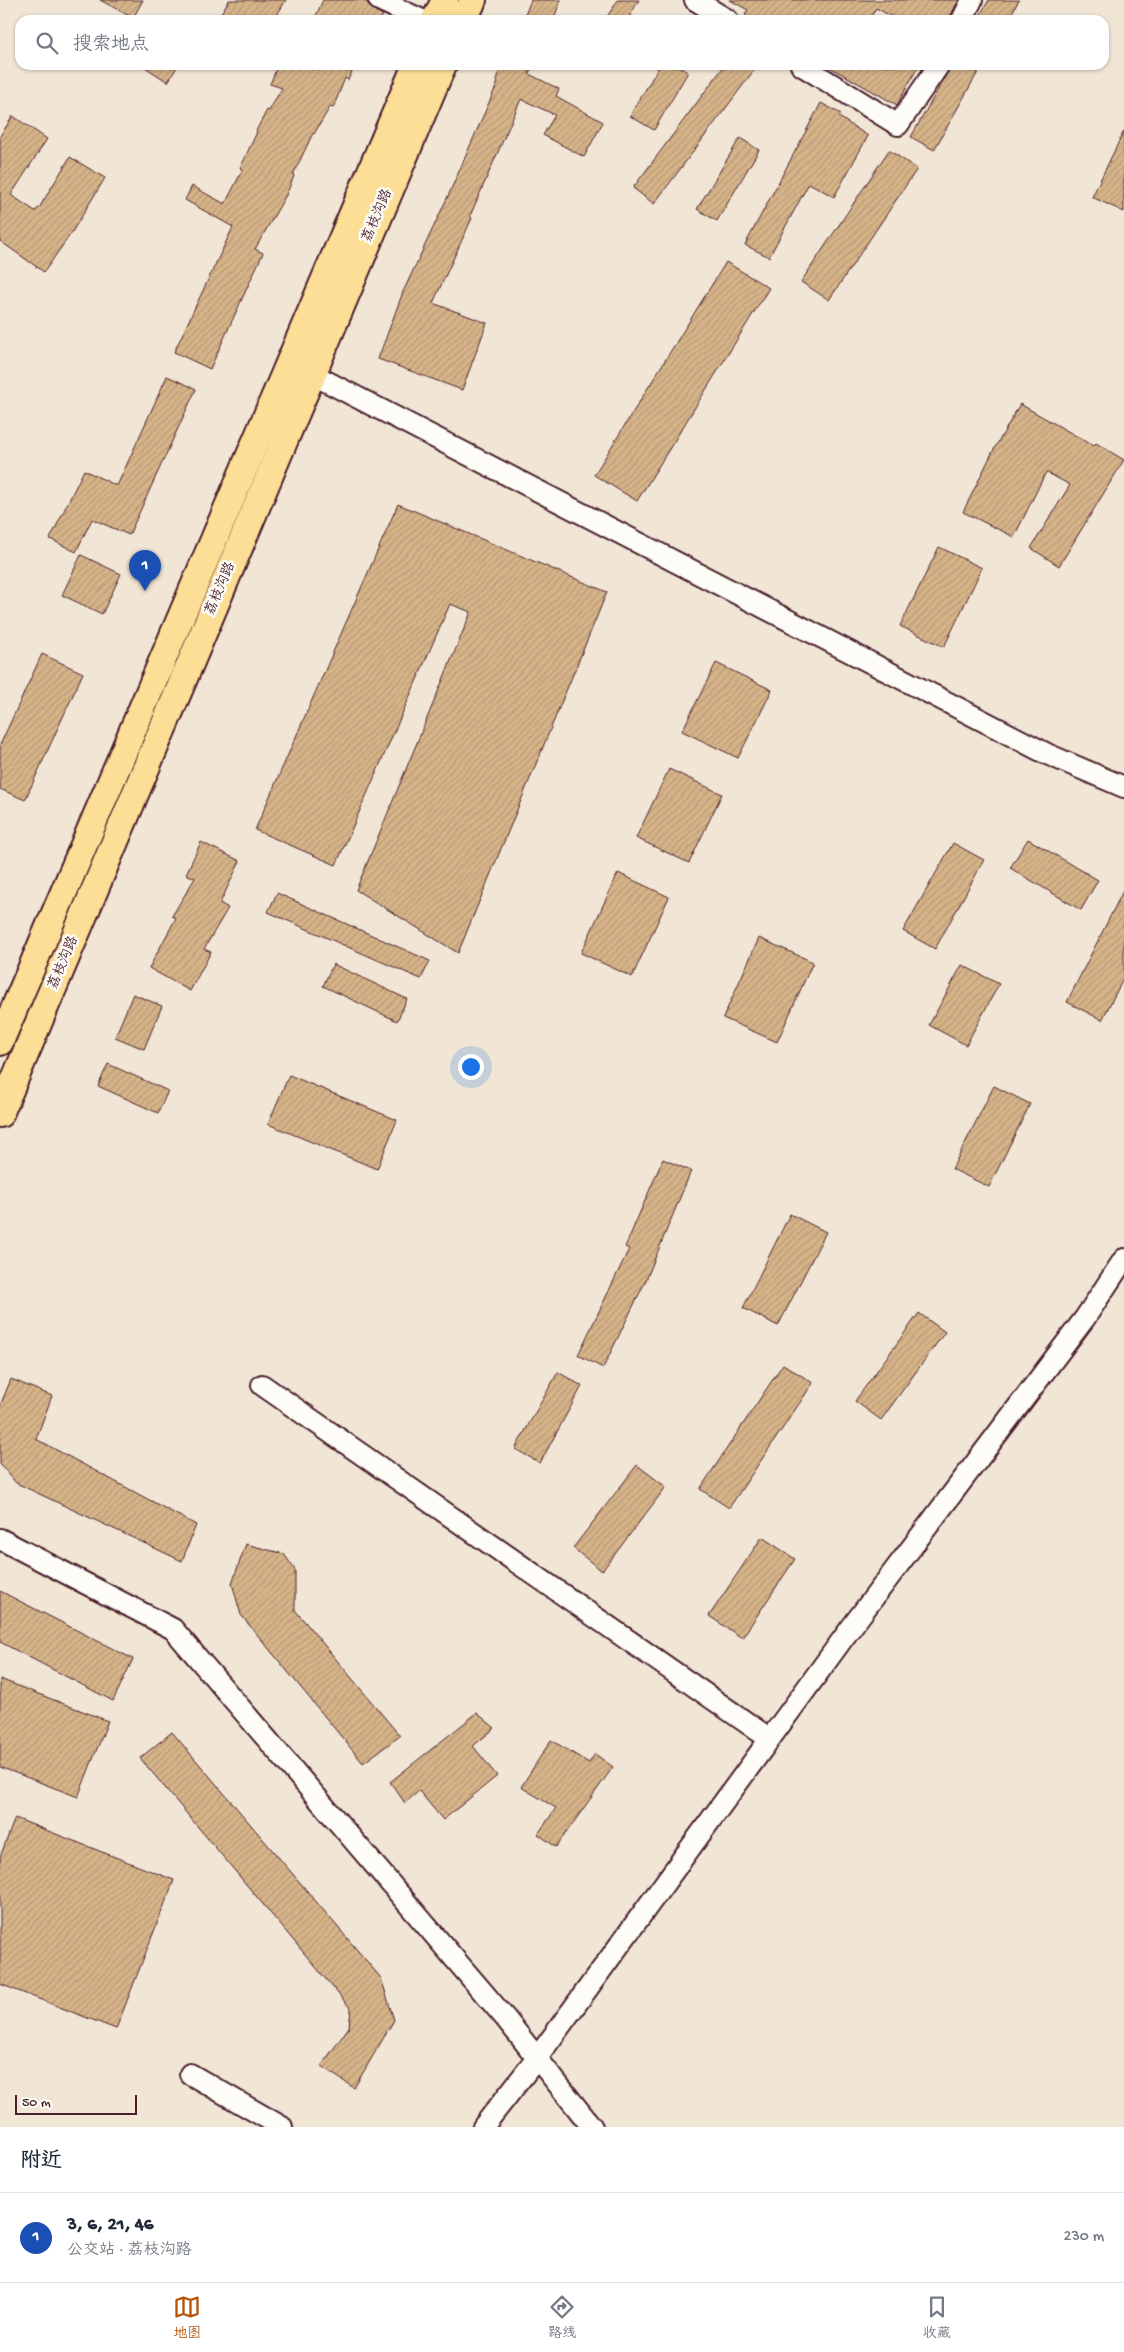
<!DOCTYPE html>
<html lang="zh">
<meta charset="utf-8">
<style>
:root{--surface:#fff;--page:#f2f2f3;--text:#1f2937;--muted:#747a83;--line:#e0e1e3;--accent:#b45309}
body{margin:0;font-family:"Gochi Hand","LXGW WenKai TC",sans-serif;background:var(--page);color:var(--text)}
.scale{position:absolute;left:15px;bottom:12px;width:122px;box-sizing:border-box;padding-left:5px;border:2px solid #4a1f2b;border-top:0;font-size:14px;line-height:18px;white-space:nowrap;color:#4a1f2b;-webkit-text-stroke:4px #fdfcf7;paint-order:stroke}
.you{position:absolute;left:470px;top:1066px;width:18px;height:18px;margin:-12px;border:4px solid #fff;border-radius:50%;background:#1a73e8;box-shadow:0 0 0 8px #1a73e833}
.badge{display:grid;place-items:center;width:32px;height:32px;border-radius:50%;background:var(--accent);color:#fff;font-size:16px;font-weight:700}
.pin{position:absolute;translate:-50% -41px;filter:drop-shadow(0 1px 2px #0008)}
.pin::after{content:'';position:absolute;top:26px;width:18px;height:15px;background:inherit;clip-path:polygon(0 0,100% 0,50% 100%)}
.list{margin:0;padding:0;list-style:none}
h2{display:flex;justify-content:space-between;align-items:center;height:65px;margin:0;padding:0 20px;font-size:21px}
h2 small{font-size:16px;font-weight:400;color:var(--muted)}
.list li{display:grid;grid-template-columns:32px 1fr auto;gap:15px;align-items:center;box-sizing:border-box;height:90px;padding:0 20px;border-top:1px solid var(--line)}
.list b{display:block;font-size:19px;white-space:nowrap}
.list p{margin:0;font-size:16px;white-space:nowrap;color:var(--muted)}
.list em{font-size:16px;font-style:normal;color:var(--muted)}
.icon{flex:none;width:28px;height:28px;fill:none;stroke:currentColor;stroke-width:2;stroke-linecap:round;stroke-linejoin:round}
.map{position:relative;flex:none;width:1124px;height:2127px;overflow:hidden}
.search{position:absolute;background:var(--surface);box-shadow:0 1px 4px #0004;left:15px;right:15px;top:15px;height:55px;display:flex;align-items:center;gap:12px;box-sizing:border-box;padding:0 18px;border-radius:15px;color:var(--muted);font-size:19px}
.sheet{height:155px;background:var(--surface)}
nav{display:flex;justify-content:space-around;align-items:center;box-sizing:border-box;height:70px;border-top:1px solid var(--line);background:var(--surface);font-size:14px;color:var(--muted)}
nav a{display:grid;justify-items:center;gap:2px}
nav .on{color:var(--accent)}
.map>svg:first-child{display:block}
</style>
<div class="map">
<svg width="1124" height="2127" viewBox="0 0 1124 2127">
<defs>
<pattern id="building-hatch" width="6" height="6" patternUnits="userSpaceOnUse" patternTransform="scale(1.25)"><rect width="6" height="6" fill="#d6b489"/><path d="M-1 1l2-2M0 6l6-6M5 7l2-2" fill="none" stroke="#b99a76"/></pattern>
</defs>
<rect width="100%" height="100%" fill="#f1e6d6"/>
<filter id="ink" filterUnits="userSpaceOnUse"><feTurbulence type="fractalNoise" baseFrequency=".02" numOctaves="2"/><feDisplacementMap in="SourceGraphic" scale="10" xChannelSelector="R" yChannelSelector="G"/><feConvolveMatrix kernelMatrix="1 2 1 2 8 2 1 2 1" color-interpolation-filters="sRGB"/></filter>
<g filter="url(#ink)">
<!-- building -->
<path fill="url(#building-hatch)" stroke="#4a1f2b" d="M100,0H143L133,18Z
M229,0H286L274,20H217Z
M323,0H364L374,10L383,15L380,20H314Z
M531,0H561L553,20H523Z
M618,0H639L627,20H605Z
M730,0H959L948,20H898L876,8L869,20H753L745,15L748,10Z
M989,0H1019L1008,20H977Z
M142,65H178L168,82Z
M278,65H355L348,80L345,78L333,108L330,107L314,134L313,133L293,175L294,176L286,195L255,249L263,253L210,369L174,352L233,227L185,200L192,186L225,204L243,169L240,168L257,132L256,131L267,110L269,111L282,88L270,84Z
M503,65H533L529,74L559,89L556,96L603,122L584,157L543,135L555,115L521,99L470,216L472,218L433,303L487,323L462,390L378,359L403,292L449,194L498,82L496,81Z
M660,65H676L688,72L654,130L630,116Z
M725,65H758L654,204L633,188Z
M826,65H919L897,105Z
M952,65H982L934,150L911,137Z
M821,103L841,114L839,117L868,136L834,197L809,183L769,257L745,245Z
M13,116L47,139L11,195L35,211L39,208L70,157L105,178L72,232L44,272L0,241V136Z
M1124,131V212L1092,197Z
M740,138L759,150L717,221L697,209Z
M889,150L917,169L829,300L801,282Z
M726,262L769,288L637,501L594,475Z
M167,376L196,389L129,535L92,519L76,552L50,539L84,470L117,486Z
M1020,404L1094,446L1096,443L1124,460L1059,566L1031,548L1070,485L1046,472L1014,537L963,512L992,453Z
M398,504L607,592L458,953L356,890L471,612L450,604L336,865L255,830Z
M939,547L982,568L944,647L900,626Z
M81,555L121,574L102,614L62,595Z
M42,654L83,673L25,800L0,789V745Z
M716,663L772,690L738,758L682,731Z
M669,769L722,794L689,863L636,838Z
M1028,839L1098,880L1081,910L1010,868Z
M201,842L240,861L220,903L228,908L204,949L211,952L190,991L149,968L176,918L172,916L195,878L186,874Z
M953,843L984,860L935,949L903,931Z
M618,873L669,897L632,977L581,953Z
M1124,889V977L1102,1020L1067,1002Z
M277,893L430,961L421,979L268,912Z
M759,938L813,962L777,1042L723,1018Z
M333,964L407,999L397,1021L323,986Z
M962,965L999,984L966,1045L929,1025Z
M133,994L162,1006L144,1049L115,1037Z
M108,1064L168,1091L158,1113L98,1086Z
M289,1075L397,1120L377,1169L268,1124Z
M994,1086L1030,1104L989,1187L952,1169Z
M663,1159L691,1171L646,1280L603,1368L578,1355L629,1249L625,1247Z
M790,1214L826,1232L778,1326L743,1308Z
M919,1313L945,1332L881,1420L855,1401Z
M783,1364L813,1383L729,1508L700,1489Z
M558,1372L582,1386L540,1463L515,1449Z
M11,1379L52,1396L36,1439L196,1525L182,1561L16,1483L0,1464V1406Z
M637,1465L666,1487L602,1571L573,1548Z
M762,1537L795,1559L742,1638L709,1616Z
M246,1544L284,1554L295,1570V1610L400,1736L363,1763L241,1615L232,1583Z
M0,1591L133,1659L113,1701L0,1642Z
M0,1679L108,1721L78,1797L0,1767Z
M477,1713L495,1728L473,1746L497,1776L443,1820L419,1791L405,1803L390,1782Z
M172,1732L381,1978L394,2020L354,2088L321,2066L349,2027L351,2009L140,1758Z
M551,1740L589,1763L595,1754L613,1767L556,1847L538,1834L556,1808L521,1787Z
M15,1818L174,1880L116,2029L0,1984V1857Z"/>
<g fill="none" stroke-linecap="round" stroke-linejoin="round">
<!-- minor casing -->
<g stroke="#4a1f2b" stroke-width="24">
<path id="minor" d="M379,0L422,20
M695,0L728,20
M962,20L972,0
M801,65L898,125L939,65
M312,374L1047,754L1124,787
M262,1385L770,1739
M0,1539L173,1629L506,2019L592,2127
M190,2074L282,2127
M483,2127L537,2058L850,1629L1085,1318L1124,1259"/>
</g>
<!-- major casing -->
<g stroke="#4a1f2b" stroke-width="30">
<path id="major" d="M435,20L445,0
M464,20L473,0
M0,1042L416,65
M0,1114L443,65"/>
</g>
<!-- minor -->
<use href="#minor" stroke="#fdfcf7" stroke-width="20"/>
<!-- major -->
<use href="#major" stroke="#fcde96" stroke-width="26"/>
</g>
</g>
<g text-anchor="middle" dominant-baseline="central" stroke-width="5" stroke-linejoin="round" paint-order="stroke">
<!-- street labels -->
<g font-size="14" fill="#4a1f2b" stroke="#fdfcf7">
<text transform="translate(378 216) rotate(-67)">荔枝沟路</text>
<text transform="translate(221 589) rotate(-67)">荔枝沟路</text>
<text transform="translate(64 963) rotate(-67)">荔枝沟路</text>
</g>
</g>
</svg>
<div class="scale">50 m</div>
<div class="you"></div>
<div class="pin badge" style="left:145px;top:591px;background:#1a4fb4">1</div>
<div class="search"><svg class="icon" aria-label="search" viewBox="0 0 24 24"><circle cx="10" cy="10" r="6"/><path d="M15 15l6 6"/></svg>搜索地点</div>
</div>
<section class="sheet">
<h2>附近<small></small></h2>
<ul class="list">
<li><span class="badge" style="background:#1a4fb4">1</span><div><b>3, 6, 21, 46</b><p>公交站 · 荔枝沟路</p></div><em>230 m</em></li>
</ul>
</section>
<nav>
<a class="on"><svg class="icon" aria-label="map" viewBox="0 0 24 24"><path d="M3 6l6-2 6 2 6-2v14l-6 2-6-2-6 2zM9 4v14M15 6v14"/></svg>地图</a>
<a><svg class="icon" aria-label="directions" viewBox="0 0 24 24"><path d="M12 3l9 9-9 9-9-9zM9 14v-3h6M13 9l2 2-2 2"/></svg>路线</a>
<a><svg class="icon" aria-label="saved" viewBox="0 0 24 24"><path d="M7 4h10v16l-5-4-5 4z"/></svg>收藏</a>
</nav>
